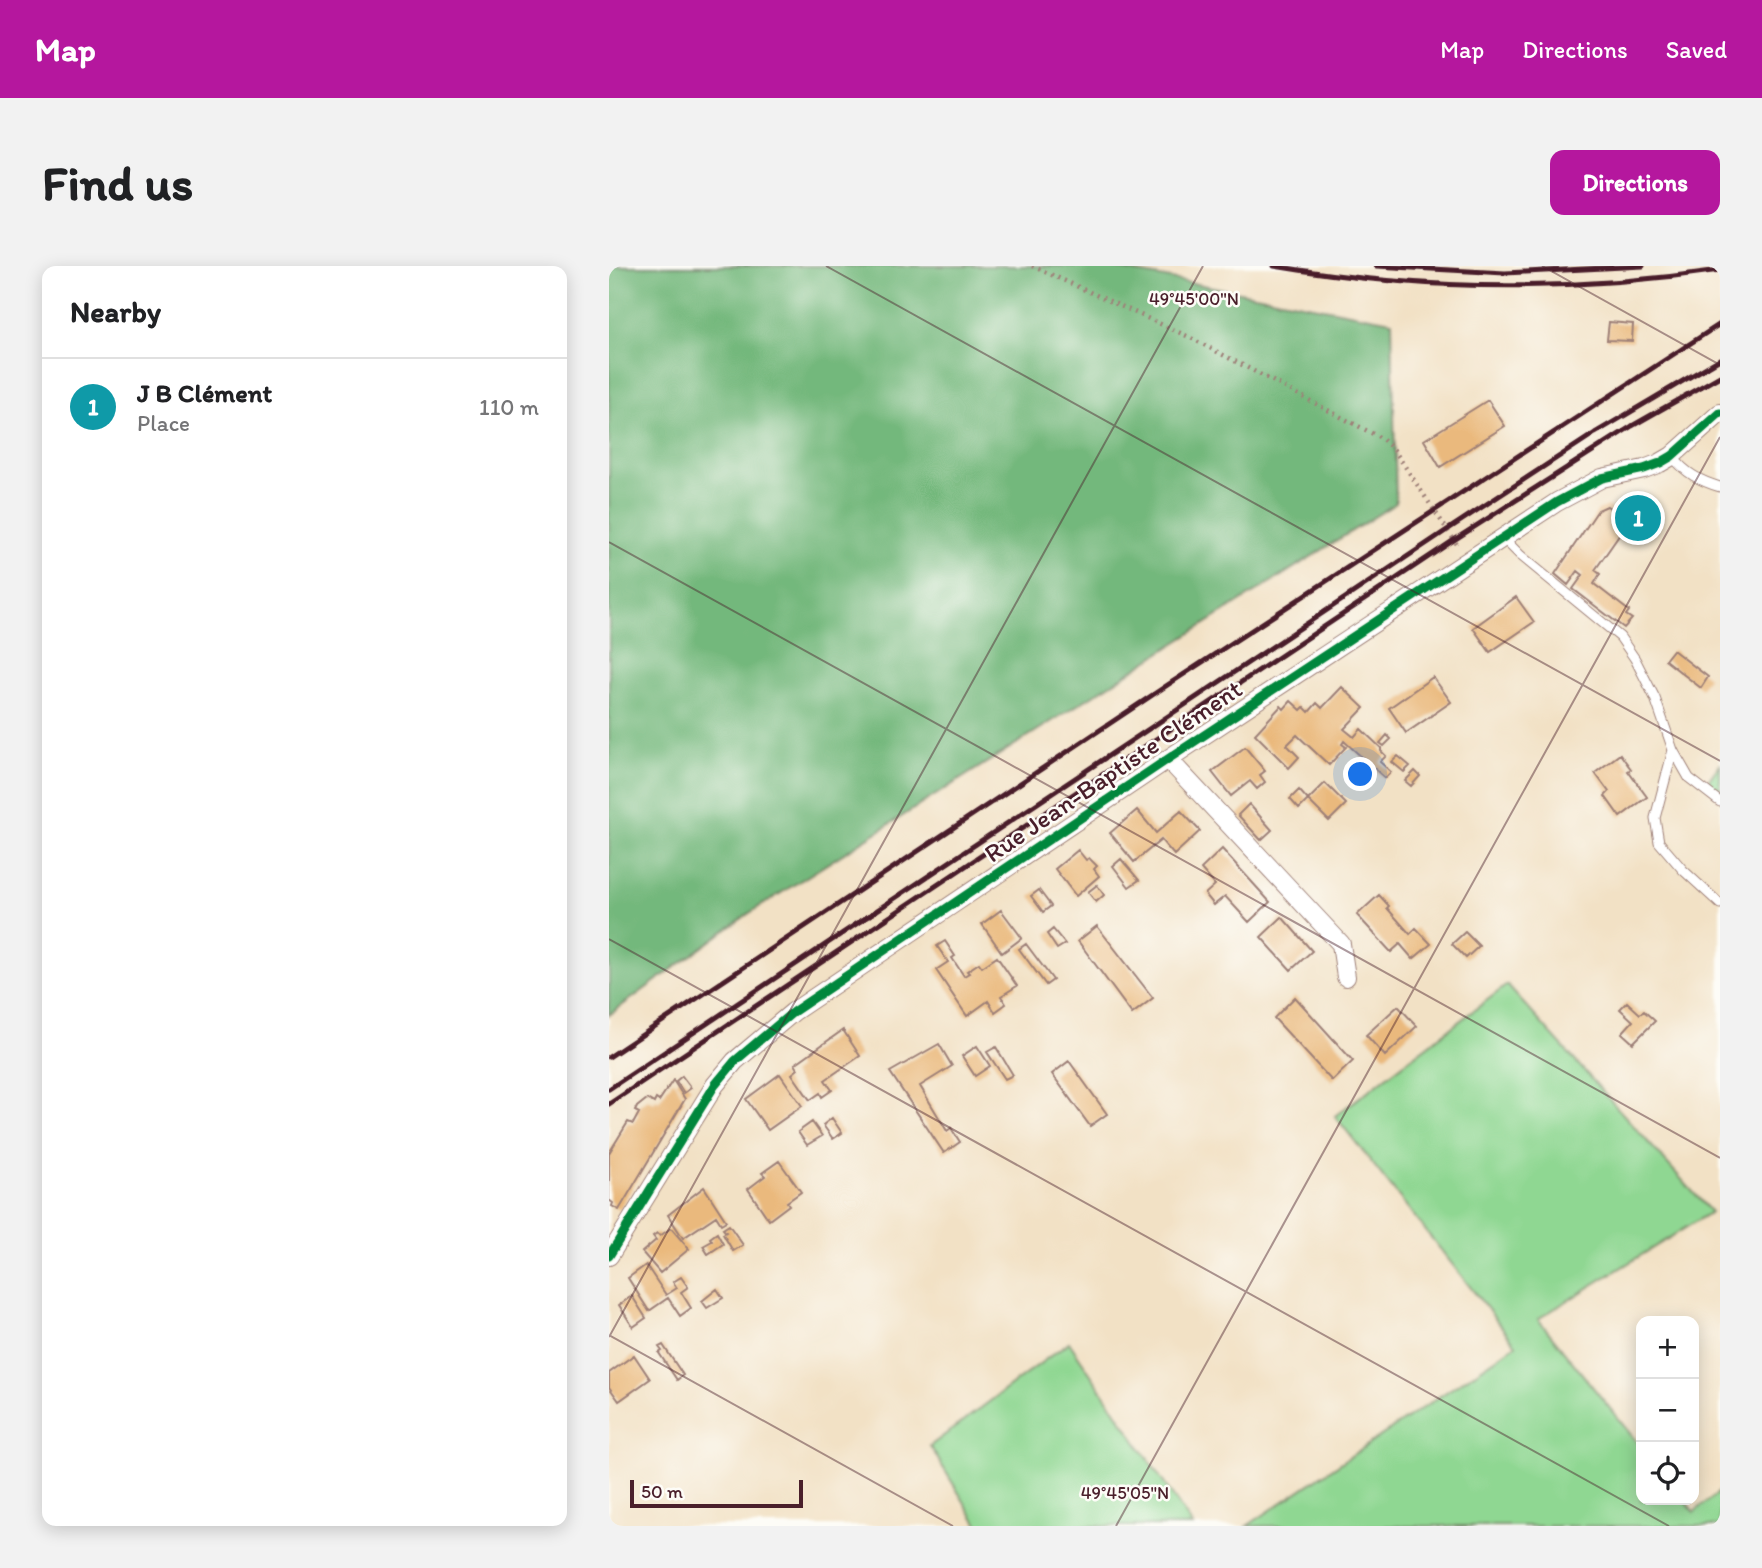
<!DOCTYPE html>
<meta charset="utf-8">
<style>
:root{--surface:#fff;--page:#f2f2f2;--text:#202124;--muted:#757577;--line:#e0e0e0;--accent:#b5179e}
body{margin:0;font-family:Itim,sans-serif;background:var(--page);color:var(--text)}
.controls{position:absolute;right:21px;bottom:21px;display:grid;overflow:hidden;border-radius:14px;box-shadow:0 4px 18px #0003}
.controls button{width:63px;height:63px;display:grid;place-items:center;padding:0;border:0;border-bottom:2px solid var(--line);background:var(--surface);color:var(--text);font:35px sans-serif}
.scale{position:absolute;left:21px;bottom:18px;width:173px;box-sizing:border-box;padding-left:7px;border:4px solid #4a1f2b;border-top:0;font-size:19px;line-height:24px;white-space:nowrap;color:#4a1f2b;-webkit-text-stroke:5px #fdfcf7;paint-order:stroke}
.you{position:absolute;left:752px;top:509px;width:24px;height:24px;margin:-18px;border:5px solid #fff;border-radius:50%;background:#1a73e8;box-shadow:0 0 0 10px #1a73e833}
.badge{display:grid;place-items:center;width:46px;height:46px;border-radius:50%;background:var(--accent);color:#fff;font-size:23px;font-weight:700}
.pin{position:absolute;translate:-50% -50%;border:4px solid #fff;box-shadow:0 2px 7px #0006}
.list{margin:0;padding:0;list-style:none}
h2{display:flex;justify-content:space-between;align-items:center;height:91px;margin:0;padding:0 28px;font-size:30px}
h2 small{font-size:23px;font-weight:400;color:var(--muted)}
.list li{display:grid;grid-template-columns:46px 1fr auto;gap:21px;align-items:center;box-sizing:border-box;height:98px;padding:0 28px;border-top:2px solid var(--line)}
.list b{display:block;font-size:26px;white-space:nowrap}
.list p{margin:0;font-size:23px;white-space:nowrap;color:var(--muted)}
.list em{font-size:23px;font-style:normal;color:var(--muted)}
.icon{flex:none;width:38px;height:38px;fill:none;stroke:currentColor;stroke-width:2;stroke-linecap:round;stroke-linejoin:round}
.map{position:relative;flex:none;width:1111px;height:1260px;overflow:hidden;border-radius:14px}
header{display:flex;align-items:center;gap:42px;box-sizing:border-box;height:98px;padding:0 35px;background:var(--accent);color:#fff}
header strong{font-size:33px}
nav{display:flex;gap:38px;margin-inline-start:auto;font-size:24px}
.intro{display:flex;align-items:center;justify-content:space-between;box-sizing:border-box;height:168px;padding:0 42px}
h1{margin:0;font-size:49px}
.button{padding:18px 32px;border-radius:14px;background:var(--accent);color:#fff;font-size:24px;font-weight:700}
main{display:flex;gap:42px;padding:0 42px}
aside{flex:1;background:var(--surface);border-radius:14px;box-shadow:0 4px 18px #0003}
.map>svg:first-child{display:block}
</style>
<header>
<strong>Map</strong>
<nav><a>Map</a><a>Directions</a><a>Saved</a></nav>
</header>
<div class="intro"><h1>Find us</h1><a class="button">Directions</a></div>
<main>
<aside>
<h2>Nearby<small></small></h2>
<ul class="list">
<li><span class="badge" style="background:#0f9aa8">1</span><div><b>J B Clément</b><p>Place</p></div><em>110 m</em></li>
</ul>
</aside>
<div class="map">
<svg width="1111" height="1260" viewBox="0 0 1111 1260">
<rect width="100%" height="100%" fill="#fdfcf7"/>
<filter id="ink" filterUnits="userSpaceOnUse"><feTurbulence type="fractalNoise" baseFrequency=".0143" numOctaves="2"/><feDisplacementMap in="SourceGraphic" scale="14" xChannelSelector="R" yChannelSelector="G"/><feConvolveMatrix kernelMatrix="1 2 1 2 8 2 1 2 1" color-interpolation-filters="sRGB"/></filter>
<filter id="wash" filterUnits="userSpaceOnUse"><feTurbulence type="fractalNoise" baseFrequency=".00686" numOctaves="4" result="noise"/><feDisplacementMap in="SourceGraphic" scale="28" xChannelSelector="R" yChannelSelector="G"/><feGaussianBlur stdDeviation="1.57" result="paint"/><feColorMatrix in="noise" values="0 0 0 0 0 0 0 0 0 0 0 0 0 0 0 0 0 1.4 0 .05"/><feComposite in="paint" operator="in"/></filter>
<g filter="url(#wash)">
<rect width="100%" height="100%" fill="#f2e1c5"/>
<!-- green -->
<path fill="#8fd792" stroke="#6c7b5e" stroke-width="2" d="M1111,498V526L1098,516Z
M898,719L1102,946L929,1053L1032,1181V1234H1075L1085,1246L1111,1225V1260H638L907,1079L726,850Z
M460,1076L584,1260H370L321,1180Z"/>
<!-- forest -->
<path fill="#73b87c" stroke="#5e6c54" stroke-width="2" d="M0,0H493L783,55L787,237L139,648L0,749Z"/>
<g id="blocks">
<!-- building -->
<path fill="#eab97d" d="M1000,56L1024,58L1023,75L998,74Z
M879,134L896,160L831,201L815,174Z
M998,240L1020,255L986,304L991,308L985,318L1020,345L1017,349L1023,353L1015,362L964,323L974,309L969,305L959,319L946,308L989,244Z
M1028,242L1039,249L1030,262L1020,255Z
M907,331L925,356L881,386L864,362Z
M1064,384L1099,411L1092,422L1056,394Z
M824,411L842,436L797,467L780,442Z
M733,421L755,442L735,463L745,471L752,463L772,482V485L777,490L771,496L782,506L776,512L735,475L733,478L737,481L720,499L688,469L678,479L690,491L680,502L646,468L672,440L675,443L682,435L692,444L695,441L700,446L708,437L713,442Z
M778,469L782,473L775,480L771,477Z
M636,481L656,505L651,509L656,516L648,523L641,515L622,530L603,506Z
M1011,488L1022,503L1019,505L1038,531L1011,551L996,530L1000,526L986,507Z
M789,490L801,500L795,506L783,496Z
M806,505L811,510L802,520L796,515Z
M716,517L737,538L720,555L699,534Z
M690,524L699,534L690,543L681,533Z
M640,538L663,564L652,574L629,549Z
M528,544L547,567L572,545L591,565L565,589L552,574L525,596L501,567Z
M613,583L661,636L640,656L616,630L605,639L596,628L606,619L592,603Z
M469,584L477,594L480,592L488,600L485,603L490,610L467,630L446,603Z
M512,593L530,614L520,621L504,600Z
M488,619L495,629L487,636L479,626Z
M430,624L442,640L434,646L422,630Z
M770,629L780,640L778,642L801,668L807,662L822,678L804,693L791,678L782,686L748,649Z
M392,644L413,672L393,687L373,658Z
M673,651L703,685L682,704L652,671Z
M488,660L544,732L523,748L469,675Z
M444,663L456,678L448,683L438,668Z
M856,666L870,680L857,692L843,678Z
M336,675L346,690L343,692L355,710L360,707L358,705L370,697L373,701L388,691L408,720L392,730L397,738L386,746L379,735L358,750L327,704L339,696L328,680Z
M417,678L444,714L437,719L410,683Z
M686,731L744,795L723,815L665,752Z
M1018,736L1031,748L1035,745L1046,755L1024,777L1013,767L1024,755L1011,743Z
M789,740L808,760L776,790L757,769Z
M234,764L251,790L216,814L223,824L213,831L211,827L201,834L183,808L189,803L186,798Z
M330,778L343,800L311,820L338,865L342,862L351,876L335,887L281,806Z
M368,780L381,800L366,810L353,790Z
M387,781L404,809L396,813L378,786Z
M460,795L498,848L481,860L443,808Z
M171,808L193,840L159,864L137,833Z
M73,810L82,822L75,827L67,815Z
M64,814L76,833L10,944L3,940L4,937L0,934V887L19,856L24,858L30,847L26,845L28,841L38,833L45,837L47,833L50,835Z
M223,852L233,867L224,873L214,859Z
M203,856L213,870L198,879L189,866Z
M170,895L192,926L178,936L180,939L160,954L139,923L156,910L153,907Z
M95,921L117,955L112,958L107,950L74,972L59,949Z
M120,959L134,979L124,985L114,968L117,966L114,963Z
M62,962L80,983L51,1007L33,986L47,974L44,970L48,967L51,970Z
M108,967L114,978L99,988L94,980L103,975L101,972Z
M37,999L57,1029L68,1022L64,1016L72,1011L79,1021L72,1026L82,1042L71,1050L59,1032L40,1045L19,1012Z
M108,1023L114,1032L98,1042L93,1035Z
M23,1030L37,1052L24,1061L10,1039Z
M54,1079L74,1109L68,1114L50,1087L53,1085L50,1081Z
M25,1089L41,1113L10,1135L0,1121V1107Z"/>
</g>
</g>
<g filter="url(#ink)">
<use href="#blocks" fill-opacity="0" stroke="#9e8078" stroke-width="2"/>
<g fill="none" stroke-linecap="round" stroke-linejoin="round">
<!-- lane casing -->
<g stroke="#9e8078" stroke-width="11">
<path id="lane" d="M1063,190C1076,207 1091,215 1111,221
M894,272L911,289L1011,371L1026,393L1046,432L1064,484L1046,552L1050,576L1074,604L1111,638
M1064,484L1080,512L1111,536"/>
</g>
<!-- street casing -->
<g stroke="#9e8078" stroke-width="20">
<path id="street" d="M559,493L732,678L737,711
M0,990L106,819L126,795L184,746L559,493L948,236L993,212L1035,203L1051,197L1063,190L1111,147"/>
</g>
<!-- path -->
<path stroke="#9e8078" stroke-width="4.5" stroke-dasharray="2 5" stroke-linecap="butt" d="M423,0L578,70L772,172L785,184L849,280"/>
<!-- lane -->
<use href="#lane" stroke="#fff" stroke-width="9"/>
<!-- street -->
<use href="#street" stroke="#fff" stroke-width="18"/>
<!-- rail -->
<path stroke="#4a1f2b" stroke-width="5" d="M665,0C813,25 963,26 1111,4
M767,0L896,7L1034,0
M0,791L560,418L1111,58
M0,823L838,264L986,167L1111,93
M0,838L845,274L1023,160L1111,110"/>
<!-- cycleway casing -->
<g stroke="#fdfcf7" stroke-width="13">
<path id="cycleway" d="M0,990L106,819L126,795L184,746L559,493L948,236L993,212L1035,203L1051,197L1063,190L1111,147"/>
</g>
<!-- cycleway -->
<use href="#cycleway" stroke="#00873e" stroke-width="9"/>
</g>
</g>
<!-- ticks -->
<path fill="none" stroke="#4a1f2b" stroke-width="2" stroke-opacity="0.45" d="M217,0L1111,495M933,0L1111,99M0,276L1111,892M0,673L1060,1260M0,1069L344,1260M0,1071L594,0M507,1260L1111,171"/>
<g text-anchor="middle" dominant-baseline="central" stroke-width="5" stroke-linejoin="round" paint-order="stroke">
<!-- street labels -->
<g font-size="26" fill="#4a1f2b" stroke="#fdfcf7">
<text transform="translate(504 505) rotate(-34)">Rue Jean-Baptiste Clément</text>
</g>
</g>
<g font-size="18" text-anchor="middle" fill="#4a1f2b" stroke="#fdfcf7" stroke-width="5" stroke-linejoin="round" paint-order="stroke">
<text x="585" y="39">49°45'00"N</text>
<text x="516" y="1233">49°45'05"N</text>
</g>
</svg>
<div class="controls">
<button>+</button>
<button>−</button>
<button><svg class="icon" aria-label="locate" viewBox="0 0 24 24"><circle cx="12" cy="12" r="6"/><path d="M12 2v4M12 18v4M2 12h4M18 12h4"/></svg></button>
</div>
<div class="scale">50 m</div>
<div class="you"></div>
<div class="pin badge" style="left:1029px;top:252px;background:#0f9aa8">1</div>
</div>
</main>
